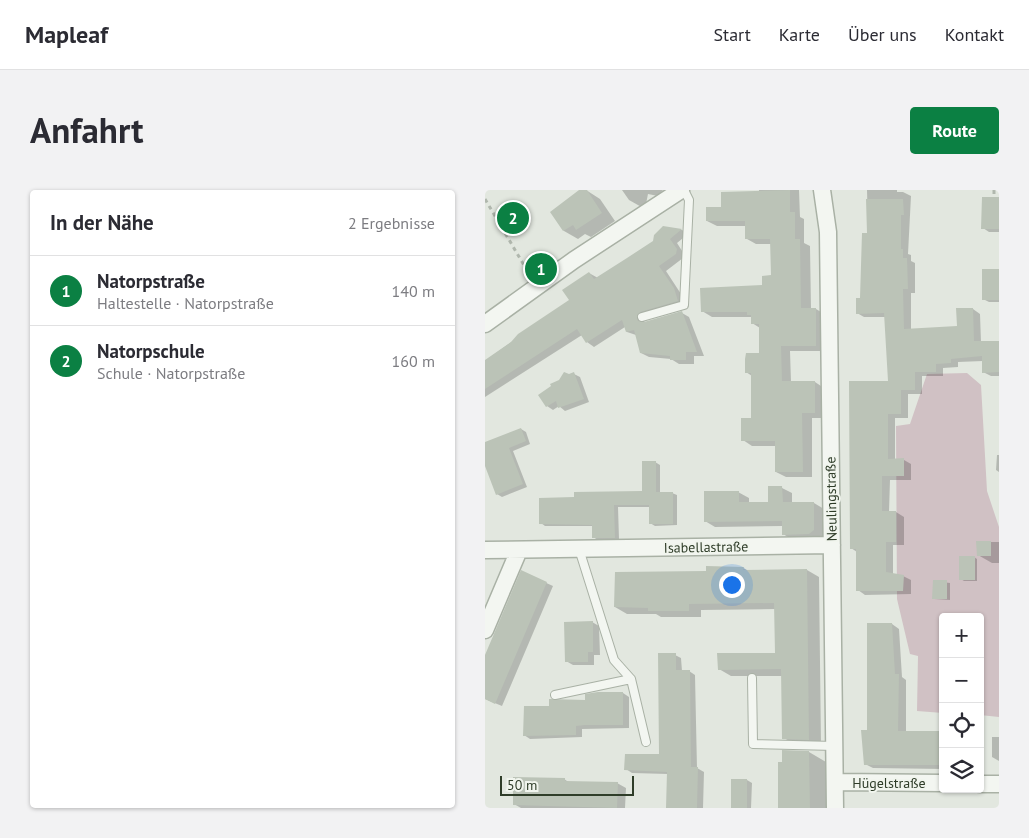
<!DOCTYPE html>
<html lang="de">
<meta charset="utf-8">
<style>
:root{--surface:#fff;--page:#f2f2f3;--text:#2b2b33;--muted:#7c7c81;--line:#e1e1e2;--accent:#0b8043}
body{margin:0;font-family:"PT Sans",sans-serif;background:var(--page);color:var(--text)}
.controls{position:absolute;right:15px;bottom:15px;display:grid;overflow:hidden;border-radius:5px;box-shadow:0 1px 4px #0004}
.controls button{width:45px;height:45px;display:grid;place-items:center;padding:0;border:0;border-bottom:1px solid var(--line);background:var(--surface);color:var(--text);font:25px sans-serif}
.scale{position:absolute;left:15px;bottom:12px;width:134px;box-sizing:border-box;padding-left:5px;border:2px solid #2f3d29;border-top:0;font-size:14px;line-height:18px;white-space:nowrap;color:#2f3d29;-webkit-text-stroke:4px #f1f5ee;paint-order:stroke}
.you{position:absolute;left:246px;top:394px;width:18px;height:18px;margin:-12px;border:4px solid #fff;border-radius:50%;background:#1a73e8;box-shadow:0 0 0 8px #1a73e833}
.badge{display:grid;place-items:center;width:32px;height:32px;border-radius:50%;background:var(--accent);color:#fff;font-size:16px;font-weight:700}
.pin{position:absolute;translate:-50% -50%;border:2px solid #fff;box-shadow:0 1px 5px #0006}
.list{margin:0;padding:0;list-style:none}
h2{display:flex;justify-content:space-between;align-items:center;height:65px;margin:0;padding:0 20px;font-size:21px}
h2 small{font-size:16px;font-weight:400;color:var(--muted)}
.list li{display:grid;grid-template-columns:32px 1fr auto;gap:15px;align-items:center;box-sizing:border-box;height:70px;padding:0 20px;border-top:1px solid var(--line)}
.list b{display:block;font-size:19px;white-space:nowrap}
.list p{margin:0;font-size:16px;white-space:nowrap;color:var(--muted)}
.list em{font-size:16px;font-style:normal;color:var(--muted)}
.icon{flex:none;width:28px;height:28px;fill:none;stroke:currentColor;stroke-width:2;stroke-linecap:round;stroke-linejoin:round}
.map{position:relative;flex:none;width:514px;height:618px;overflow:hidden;border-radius:5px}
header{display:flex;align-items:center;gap:30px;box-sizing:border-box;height:70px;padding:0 25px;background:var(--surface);border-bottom:1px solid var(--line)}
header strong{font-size:24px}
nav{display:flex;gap:28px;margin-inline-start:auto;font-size:18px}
.intro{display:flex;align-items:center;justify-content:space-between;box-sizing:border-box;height:120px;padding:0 30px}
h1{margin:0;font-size:35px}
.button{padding:12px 22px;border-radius:5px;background:var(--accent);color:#fff;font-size:18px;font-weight:700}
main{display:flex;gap:30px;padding:0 30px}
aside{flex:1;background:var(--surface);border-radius:5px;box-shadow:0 1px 4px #0004}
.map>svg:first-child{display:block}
</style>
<header>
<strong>Mapleaf</strong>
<nav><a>Start</a><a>Karte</a><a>Über uns</a><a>Kontakt</a></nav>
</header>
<div class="intro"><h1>Anfahrt</h1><a class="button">Route</a></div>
<main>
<aside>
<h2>In der Nähe<small>2 Ergebnisse</small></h2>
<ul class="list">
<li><span class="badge">1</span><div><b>Natorpstraße</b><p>Haltestelle · Natorpstraße</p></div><em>140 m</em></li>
<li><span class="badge">2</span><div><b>Natorpschule</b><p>Schule · Natorpstraße</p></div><em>160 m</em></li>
</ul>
</aside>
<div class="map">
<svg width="514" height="618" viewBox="0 0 514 618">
<rect width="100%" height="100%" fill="#e2e7df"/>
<!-- green -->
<path fill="#d0c1c4" d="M482,183L496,195L502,301L514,337V527L495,525V427H458V523L432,521L433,466L425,464L412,409L411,236L425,234L442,184Z"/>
<!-- shadow -->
<path fill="#0003" d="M101,0L115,9L130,31L106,47L100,44L93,49L79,41L67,22Z
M137,0H178L173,6L163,4L160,19L144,10Z
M274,0H314L315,27L319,29V53L325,56L326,119H331L341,125V161H305L306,192H330L339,198V228H327V287H301L291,282V256H267L258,250L267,229V186L261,182L275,164V138L267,133L266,127H227L217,121L278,96L287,87V54H271L262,49V36H232L222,31L237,18L274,3Z
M382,0H412V2H418L426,6L423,64L426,65V71L430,73V103H426V140L473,137L488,119L495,124L496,152H514V186H506L498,182V171L473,172V177L458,178V186H437V204H423V228H410V270H419L426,274V290H405L404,322H411L419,327V355H408V384L418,386L426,390V404L380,405L373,400L372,362L366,358L405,192L400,127H379L372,123L376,109L383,45Z
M498,8H514V42H504L498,38Z
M178,37L197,40L203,44L192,53L199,64L198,68L181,81L196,104L200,115L163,125L158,134L197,123L204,127L219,166H209V174H194L186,169L164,167L156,163L151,145L142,142L140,137L109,157L102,152L97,145L0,207V171L85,110L104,83L113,88L169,52Z
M498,80H514V112H504L498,109Z
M89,184L95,187L104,212L80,221L74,216L68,220L62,216L55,206Z
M36,239L41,242L45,254L28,261L42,297L17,307L12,304L0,269Z
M512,265H514V282L511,280Z
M170,272L175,275V303H187L192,305V335L170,336L165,333V317H133L134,349L113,350L108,347V336H60L56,333L91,309L159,302Z
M284,298H297L307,303V313H329L339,319V345L335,349L308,350L298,344V336L230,337L220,331L253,302L264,308V313H284Z
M493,352H514V373H507L493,365Z
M489,367L492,369V391H479L476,389Z
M258,378L264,381L322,380L334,387L336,556L311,555L299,548L298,486H246L234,479L292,464L291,419L216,420V427H176L171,424H142L130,417L222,382Z
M37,382L68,396L17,516L0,509V468Z
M449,391L465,393V410L449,409Z
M107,432L114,436L115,465H109V475H88L81,471Z
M407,434L414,439L417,487L421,490V542H458V579L388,578L380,574L383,541Z
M190,465L196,468L197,481H204L210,485L212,578L219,582L218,618H183V584L147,583L141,579L176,565Z
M113,503H138L144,507V538L97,539V547L45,549L39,545Z
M507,547H514V571L507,567Z
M324,562L341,572V618H294Z
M79,589L85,593H132L141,598L140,618H36L29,614Z
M248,590H262L267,593L266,618H248Z"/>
<!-- building -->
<path fill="#bbc3b7" d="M94,0H102L117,23L91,40L88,35L78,41L65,22Z
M305,0V22H310V49H315L316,118H331V156H296L297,191H330V223H317L318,282H290V251H256V228H266V183H260V169L261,163H274V134H266V125H262V122H216L215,98L277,95V86L286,85L285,49H260V31H221V17H236V2Z
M497,7H514V39H496Z
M381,9H418L419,25H416V59H418V68H422L423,99H418L419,139L472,136L471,118H488L489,151H514V182L497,183V166L466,169V173L451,174V182H430V200H416V224H403V269L419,268V286H397V321H411V352H401V382L419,385L418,401H371V359H365L364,191H403L399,123L371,124V108H375L377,43H382Z
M178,36L197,39L185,49L192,59L191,64L174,76L189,98L193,111L155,122L152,128L153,131L159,132L197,121L212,162H201V170H185V166L155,163L149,140L141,142L137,130L101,153L92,139L0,199V170L26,152L33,144L84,110L77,100L104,82L109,89L142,68L168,51L169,45Z
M497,79H514V110H497Z
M79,182L84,184L89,182L99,209L73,218L71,211L61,217L53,205L66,196L65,194L74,190Z
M36,238L41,251L24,258L38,294L11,305L0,276V252Z
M157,271H171V302H188V334H164V315H129L130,348H107V335L54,334V308L89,307V302L157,301Z
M283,296H297L298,312H329V340L324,344L297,345V331L219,332V301H254V312H283Z
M491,351H506V366H492Z
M474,366H490V390H474Z
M221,376L259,377L258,380L322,379L324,550L297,549L296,479L233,480L232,463H290L289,413L204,414V421H163V418L129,417L130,382L221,381Z
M36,380L62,392L10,514L0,509V465Z
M448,390H462V409H447Z
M108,431V462H103V472H80L79,432Z
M382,433H407L410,484H414L413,541H458V575H379L376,540H382Z
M173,463H191V480H205L206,577H213L212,618H181L182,582L139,580L140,564H174Z
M113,502H138V535H100L91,536V545L38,546L39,516H64V509L100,510V504Z
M297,560L324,561L325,618H293V572H297Z
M28,587L80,588V591L133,592L132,618L28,615Z
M246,589H262V618H246Z"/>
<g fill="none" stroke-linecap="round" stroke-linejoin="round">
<!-- lane casing -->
<g stroke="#a9b1a5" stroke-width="10">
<path id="lane" d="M157,127L199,115L204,10L199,0
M94,359L129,470L146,489L161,552
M267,488L268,554L350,556
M70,505L146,489"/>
</g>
<!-- street casing -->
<g stroke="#a9b1a5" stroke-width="19">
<path id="street" d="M337,0L343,42L350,618
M0,134L89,70L196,0
M0,360L347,355
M0,440L34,360
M351,592L458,593
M495,594H514"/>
</g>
<!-- path -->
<path stroke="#b0b7ad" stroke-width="3" stroke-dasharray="4 4" stroke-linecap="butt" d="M509,0V4
M0,9L43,82"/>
<!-- lane -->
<use href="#lane" stroke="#f3f6f1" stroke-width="8"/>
<!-- street -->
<use href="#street" stroke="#f3f6f1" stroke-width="16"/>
</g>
<g text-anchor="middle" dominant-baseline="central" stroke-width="4" stroke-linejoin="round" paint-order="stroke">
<!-- street labels -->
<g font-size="14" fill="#2f3d29" stroke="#f1f5ee">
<text transform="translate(346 309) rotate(-91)">Neulingstraße</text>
<text transform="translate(221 357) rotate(-1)">Isabellastraße</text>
<text x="404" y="593">Hügelstraße</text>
</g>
</g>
</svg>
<div class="controls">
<button>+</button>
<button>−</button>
<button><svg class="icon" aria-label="locate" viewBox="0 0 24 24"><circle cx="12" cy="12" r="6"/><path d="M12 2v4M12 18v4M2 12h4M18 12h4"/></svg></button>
<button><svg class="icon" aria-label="layers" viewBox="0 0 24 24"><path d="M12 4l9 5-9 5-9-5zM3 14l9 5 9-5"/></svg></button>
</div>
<div class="scale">50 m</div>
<div class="you"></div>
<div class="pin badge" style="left:56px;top:79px">1</div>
<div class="pin badge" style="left:28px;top:28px">2</div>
</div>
</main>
